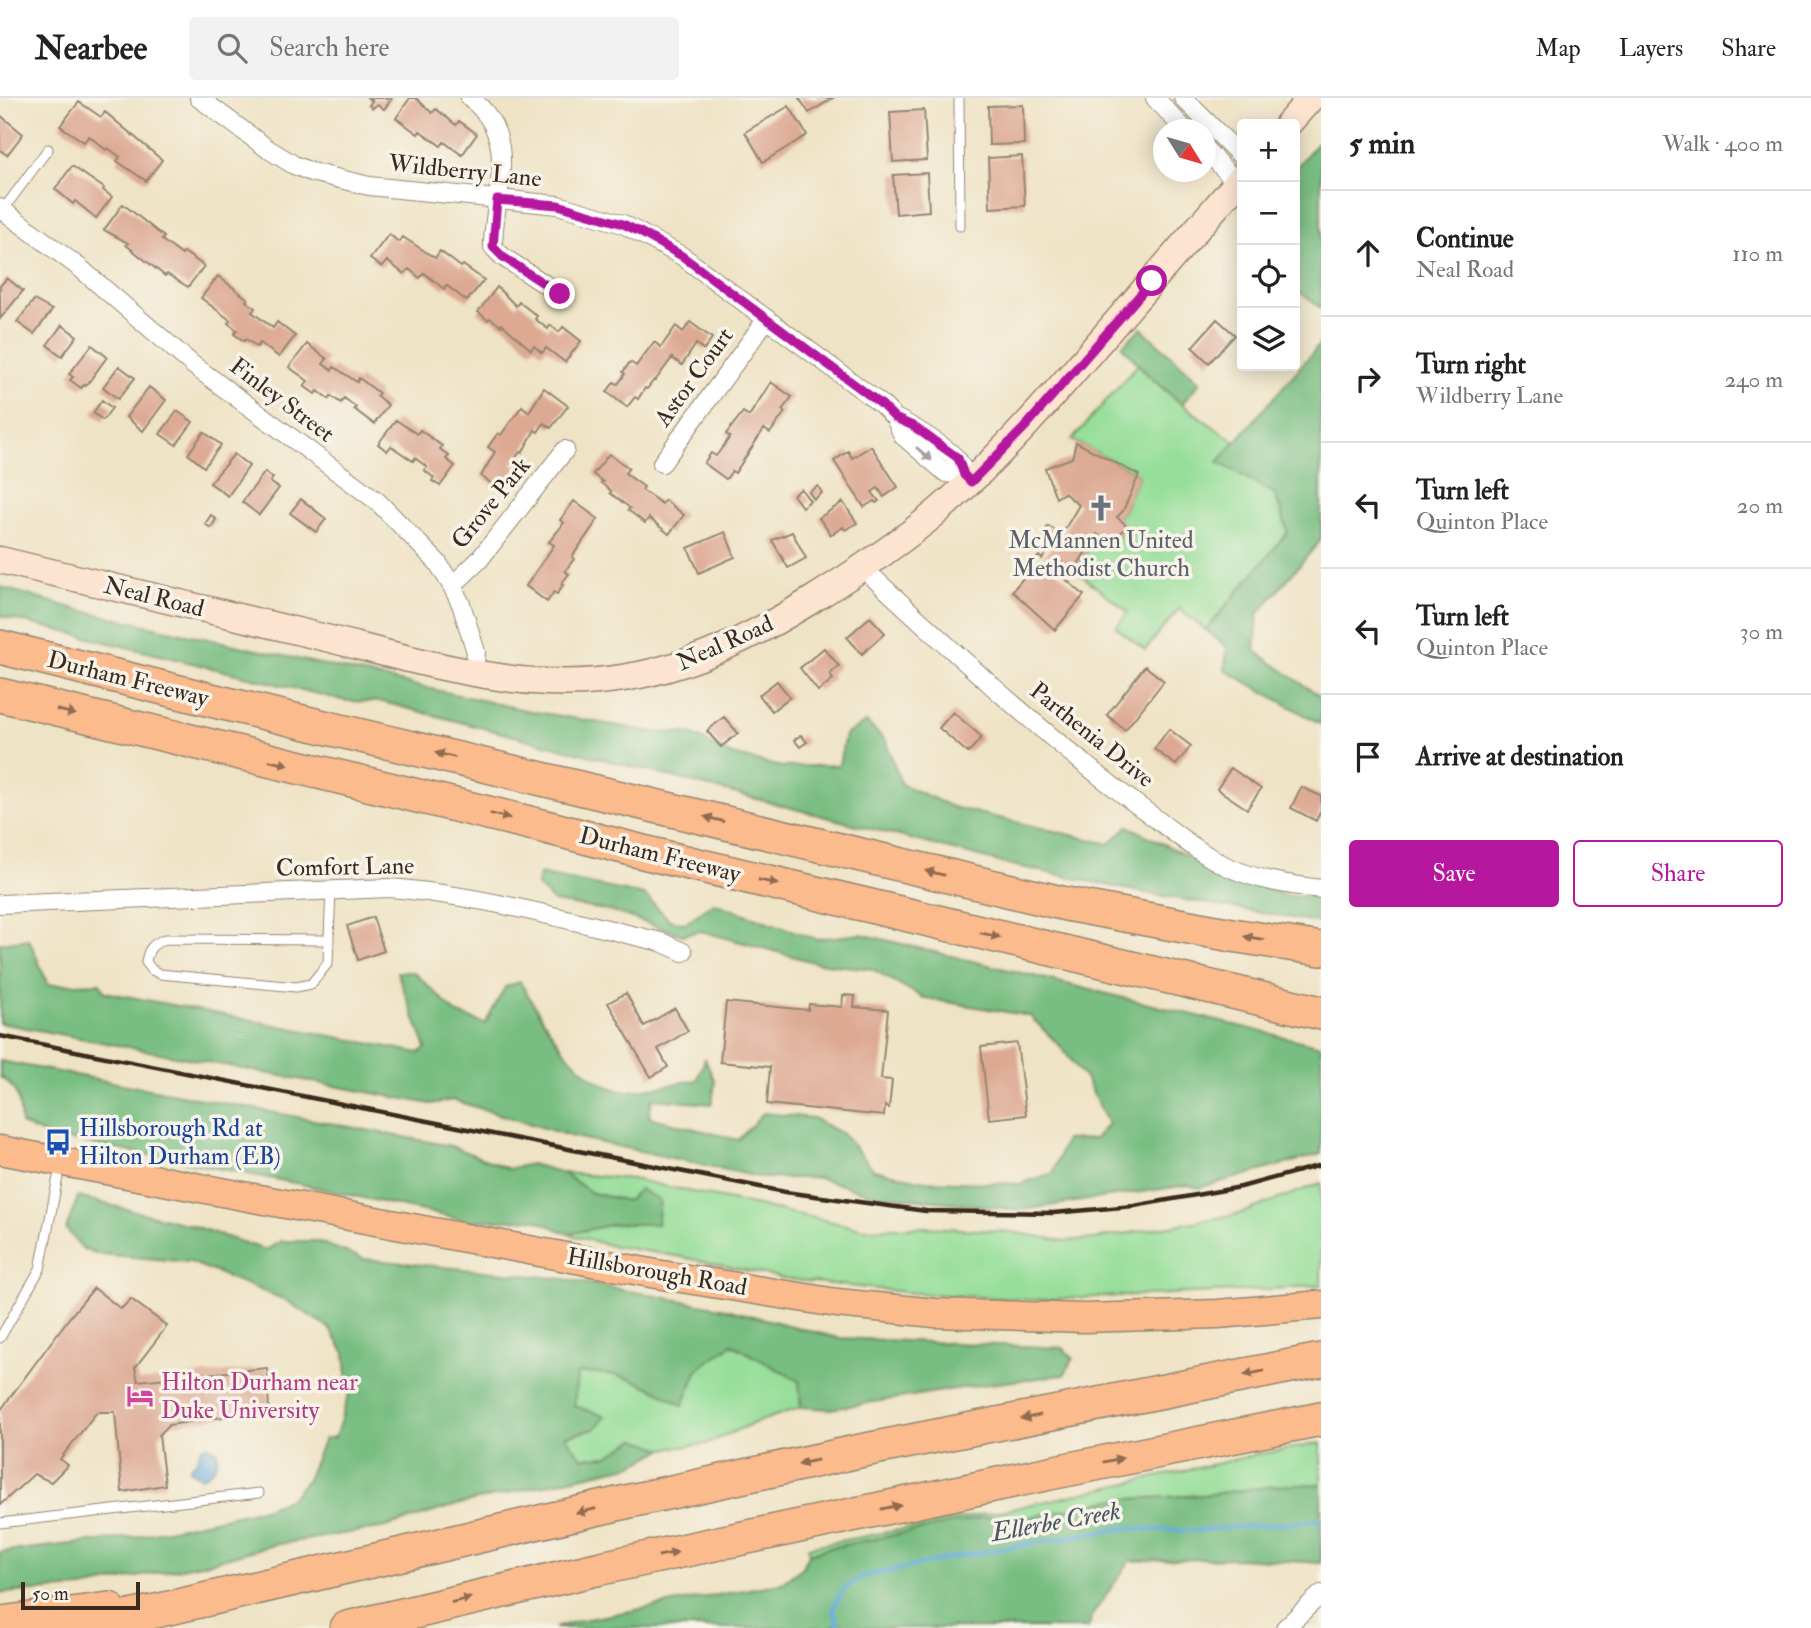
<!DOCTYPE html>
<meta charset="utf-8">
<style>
:root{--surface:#fff;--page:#f2f2f2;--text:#222;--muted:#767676;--line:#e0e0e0;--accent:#b5179e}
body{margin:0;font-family:"IM FELL Double Pica",serif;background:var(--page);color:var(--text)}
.controls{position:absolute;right:21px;top:21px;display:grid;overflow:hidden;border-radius:7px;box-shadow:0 4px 18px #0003}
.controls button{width:63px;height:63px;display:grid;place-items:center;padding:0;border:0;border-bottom:2px solid var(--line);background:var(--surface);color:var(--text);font:35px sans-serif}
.compass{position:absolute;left:1153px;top:21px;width:63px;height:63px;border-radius:50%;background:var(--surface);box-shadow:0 4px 18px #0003;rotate:127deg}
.scale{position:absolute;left:21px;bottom:18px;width:119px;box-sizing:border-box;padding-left:7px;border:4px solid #3b2a1e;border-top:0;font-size:19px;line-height:24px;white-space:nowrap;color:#3b2a1e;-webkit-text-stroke:5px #f7f3e8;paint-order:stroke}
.stop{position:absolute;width:21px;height:21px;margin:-16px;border:5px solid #b5179e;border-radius:50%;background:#fff}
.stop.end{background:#b5179e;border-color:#fff;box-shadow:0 2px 7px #0008}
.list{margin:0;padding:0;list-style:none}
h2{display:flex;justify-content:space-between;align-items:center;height:91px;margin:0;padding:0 28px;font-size:30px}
h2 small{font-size:23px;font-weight:400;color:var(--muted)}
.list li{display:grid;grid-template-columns:46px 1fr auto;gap:21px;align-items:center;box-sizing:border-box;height:126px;padding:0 28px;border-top:2px solid var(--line)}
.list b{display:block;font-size:26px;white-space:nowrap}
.list p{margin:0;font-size:23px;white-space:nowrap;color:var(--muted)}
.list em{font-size:23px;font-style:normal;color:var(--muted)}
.actions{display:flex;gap:14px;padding:21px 28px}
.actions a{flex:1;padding:16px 0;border:2px solid var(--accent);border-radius:7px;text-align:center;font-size:24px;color:var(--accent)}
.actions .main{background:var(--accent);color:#fff}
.icon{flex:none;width:38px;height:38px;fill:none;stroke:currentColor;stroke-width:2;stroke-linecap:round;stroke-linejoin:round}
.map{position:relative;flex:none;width:1321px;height:1530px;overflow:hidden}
header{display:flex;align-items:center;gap:42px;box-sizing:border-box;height:98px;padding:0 35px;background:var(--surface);border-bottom:2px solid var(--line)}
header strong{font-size:33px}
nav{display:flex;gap:38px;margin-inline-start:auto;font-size:24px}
.search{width:490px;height:63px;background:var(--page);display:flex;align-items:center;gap:18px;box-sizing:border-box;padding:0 24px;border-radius:7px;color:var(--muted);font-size:26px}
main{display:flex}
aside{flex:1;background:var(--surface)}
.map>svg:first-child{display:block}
</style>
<header>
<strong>Nearbee</strong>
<div class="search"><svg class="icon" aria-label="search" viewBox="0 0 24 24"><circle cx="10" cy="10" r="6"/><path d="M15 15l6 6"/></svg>Search here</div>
<nav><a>Map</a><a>Layers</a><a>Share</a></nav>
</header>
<main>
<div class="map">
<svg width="1321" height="1530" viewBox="0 0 1321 1530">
<rect width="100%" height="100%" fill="#f7f3e8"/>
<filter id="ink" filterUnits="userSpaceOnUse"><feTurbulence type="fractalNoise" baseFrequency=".0143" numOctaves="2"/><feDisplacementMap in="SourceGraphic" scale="14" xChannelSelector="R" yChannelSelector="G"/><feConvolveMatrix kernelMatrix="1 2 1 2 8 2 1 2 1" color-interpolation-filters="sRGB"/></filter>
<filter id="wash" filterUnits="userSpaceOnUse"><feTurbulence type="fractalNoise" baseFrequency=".00686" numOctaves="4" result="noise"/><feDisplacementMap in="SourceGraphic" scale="28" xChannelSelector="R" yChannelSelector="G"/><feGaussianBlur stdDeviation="1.57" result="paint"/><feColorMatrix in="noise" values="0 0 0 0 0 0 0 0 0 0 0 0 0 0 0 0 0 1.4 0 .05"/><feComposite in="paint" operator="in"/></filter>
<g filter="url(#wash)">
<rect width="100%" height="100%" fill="#efe3c5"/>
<!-- green -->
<path fill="#96de99" stroke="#68845c" stroke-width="2" d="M1138,266C1165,297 1202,320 1235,344L1219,364L1275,396L1288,434L1206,532L1179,511L1145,552L1116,529L1128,514L1075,472L1097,436L1111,447L1126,429L1117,419L1123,413L1139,377L1072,342Z
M563,1075L632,1081L865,1131L927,1129L1011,1134L1065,1143L1095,1141L1239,1116L1321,1085V1187L1260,1192L1030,1202L913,1195L787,1181L682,1159L609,1147L568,1136L614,1126H657L627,1103L592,1095Z
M732,1246L799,1283L801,1309L749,1327L706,1346L663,1351L636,1341L608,1358L582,1360L565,1338L595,1331L604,1318L574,1308L577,1275L605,1274L641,1283L682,1307L698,1271Z
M1321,1345V1386L1275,1388L1203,1397L1111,1402L1025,1420L986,1419L824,1451L809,1456L808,1449L1006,1412L1260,1356Z"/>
<!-- forest -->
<path fill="#78bd81" stroke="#5a7450" stroke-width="2" d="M1321,40V210L1295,191V71Z
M1141,230L1200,284L1182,306L1147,276L1122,248Z
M1321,245V442L1258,516L1255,553L1321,599V626L1225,572L1227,549L1206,532L1288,434L1275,396L1218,364Z
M0,489L79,512L525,612L654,634L689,635L732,657L782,669L839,667L845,637L866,624L886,643L901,686L952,709L1109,746L1128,728L1218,774L1288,798L1321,799V825L1145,795L1007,766L383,604L346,603L0,518Z
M539,776L644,797L670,822L685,825L714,805L816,841L861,836L1321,948V1056L1199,1090L1188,1087L1021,1112L871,1096L819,1080H764L570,1038L453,1002L431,1006L0,925V845L29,841L48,887L100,885L105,894L419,955L426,950L397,874H414L456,915L485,926L505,889L520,884C544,922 574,983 622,993C632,995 683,984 697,982L705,961L715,984L712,1006L652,1001L649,1019L738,1042L763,1015L813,1020L844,1037L874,1072L925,1083L1020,1086L1053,1075L1065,1042L1095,1041L1108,1026L1087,983L1060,948L1030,918L924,900L872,871L817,865L701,833L682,837L611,813L554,804L537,788Z
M0,963L451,1048L509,1071L531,1066L563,1075L592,1095L627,1103L640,1091L660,1103L657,1126H614L568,1136L535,1121L468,1123L300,1086L48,1038L21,1026C20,1006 19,989 0,979Z
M78,1099L190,1127L266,1152L281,1143H316L364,1161L564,1181L726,1211L838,1240L1063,1250L1073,1260L1064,1277L980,1287L830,1311L801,1309L799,1283L732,1246L698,1271L683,1307C643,1285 625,1273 577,1275L574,1308L605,1318L595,1331L565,1338L582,1360L608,1358L636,1341L663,1351L633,1367L456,1407L386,1429L273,1447L211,1464L82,1490L0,1495V1454L135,1439L264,1411L291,1400L307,1382L324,1341L335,1339L349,1297L345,1255L329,1230L285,1202L190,1164L99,1156L83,1151L66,1131Z
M1321,1386V1465L1239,1460L1130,1463L1093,1516L1088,1530H848L838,1524L831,1530H555L577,1523L782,1485L803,1469L809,1456L824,1451L986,1419L1025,1420L1111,1402L1203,1397L1275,1388Z"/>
<!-- water -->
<path fill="#5fabd7" stroke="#4d6a7a" stroke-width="2" d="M206,1347L217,1352C219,1364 214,1374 202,1379L191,1374L190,1369L197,1363L201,1350Z"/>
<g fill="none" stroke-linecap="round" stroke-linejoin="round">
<!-- stream -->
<path stroke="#5fabd7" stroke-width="4.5" d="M836,1530L838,1524L833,1511L842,1493L861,1479L965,1457L1123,1430L1192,1433L1321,1422"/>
</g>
<g id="blocks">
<!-- building -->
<path fill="#dda993" d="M368,0H392L384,11L377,6L373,10L369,7L372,3Z
M410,0H416L432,15L436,11L456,27L459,23L477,36L462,57L444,44L441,48L420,33L418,36L396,20Z
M799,0H833L809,15Z
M79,4L101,19L105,14L162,62L146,83L117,63L120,59L108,50L106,52L89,38L84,44L60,28Z
M1023,7L1024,46L989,47L988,8Z
M789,8L807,37L763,64L745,34Z
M924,12L927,62L893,64L890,14Z
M0,17L23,36L7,57L0,52Z
M1022,58L1025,108L990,110L988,60Z
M72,68L104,90L103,92L112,99L96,120L75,103L73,106L55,91Z
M927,75L929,113L896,116L893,77Z
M123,106L164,139L162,142L182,157L184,154L204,168L188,189L167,176L165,178L126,147L128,145L104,132Z
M389,136L399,144L403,139L435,160L440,153L461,169L463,167L484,182L467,203L446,187L444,191L424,175L420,180L409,171L404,176L387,163L382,169L370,161Z
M218,178L248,201L246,203L255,210L252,214L273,230L277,224L295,238L279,259L260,245L257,249L246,241L244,243L234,236L237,232L228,225L230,222L201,200Z
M7,180L23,193L0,221V188Z
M497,189L516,208L519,204L537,218L535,221L548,231L550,227L559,234L563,229L581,243L565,264L546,250L542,255L534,248L531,252L502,226L501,228L490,220L488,222L478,214Z
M34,202L52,212L34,236L17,224Z
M1217,221L1235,237L1209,265L1192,249Z
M690,224L712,240L704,252L696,246L682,267L672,260L655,283L654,282L647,291L645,290L638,301L635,299L627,309L607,294L614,284L618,286L625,276L623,274L630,264L636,268L654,244L661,249L676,228L683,234Z
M62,227L77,238L62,258L47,247Z
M307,246L327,261L323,266L332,272L334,269L357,284L359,280L379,295L377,298L388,307L374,326L354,311L356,309L344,300L341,305L331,298L329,301L318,293L315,296L304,288L308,283L289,269Z
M92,247L107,259L86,288L84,287L81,290L70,282L73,279L69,276Z
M119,268L135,280L118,301L103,289Z
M771,284L792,299L782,312L785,314L770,335L764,331L735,375L732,373L726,381L704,365L711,355L716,358L730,339L726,336L743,314L749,318Z
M149,289L166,302L143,333L126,319Z
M544,290L568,308L551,330L544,325L538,334L535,332L522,355L520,354L511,366L518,371L501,392L481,378L495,354L488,349L498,335L501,337L522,308L529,314Z
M102,302L112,310L103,322L93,315Z
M177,313L193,324L176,347L160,336Z
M396,322L417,336L420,332L442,348L440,351L449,358L446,361L455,368L440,388L432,383L434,380L424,372L427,369L415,360L413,363L391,348L387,353L378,346Z
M204,334L221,347L204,369L188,356Z
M1076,344L1139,377L1123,413L1117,419L1127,428L1110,447L1097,436L1073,474L1061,464L1055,472L1084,497L1055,532L1012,493L1027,476L1025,473L1039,458L1042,461L1053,446L1043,438L1048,428L1062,436L1079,407L1064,395L1056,400L1045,370L1072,360Z
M871,348L898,389L884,399L878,390L872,394L879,403L876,405L874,403L864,409L834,363L848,353L852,360Z
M234,356L249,368L228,398L210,385Z
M609,356L629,370L625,375L644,389L642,392L662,406L665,402L684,417L669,436L649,420L645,425L628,412L630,410L610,395L611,393L601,385L603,384L593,376Z
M265,374L273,380L270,384L279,390L259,417L242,404Z
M818,388L822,395L814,401L809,394Z
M801,391L810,403L802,409L793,397Z
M301,401L326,421L316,434L290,415Z
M574,403L598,421L572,459L574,461L565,473L569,476L561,486L563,487L557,496L554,494L547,504L526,488L554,447L549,444L564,425L560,422Z
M843,404L857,425L845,432L843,429L831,437L819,420Z
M211,417L216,421L211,430L205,426Z
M725,434L735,459L699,475L688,450Z
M792,434L806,460L788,470L772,442Z
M870,519L885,535L862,556L847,539Z
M824,550L839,568L830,576L833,581L818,593L800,570Z
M1145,568L1164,583L1125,632L1107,617Z
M777,583L790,599L772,613L759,597Z
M953,614L982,639L968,655L939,630Z
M724,619L738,635L721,649L707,633Z
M1169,631L1191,648L1176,667L1154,651Z
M801,637L807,644L800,649L794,642Z
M1231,670L1261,691L1247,711L1217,691Z
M1301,689L1321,698V712L1316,723L1291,710Z
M373,819L384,853L358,862L347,828Z
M626,895L644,928L675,910L688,933L658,951L668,969L651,979L608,905Z
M843,897L855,898L854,909L888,912L881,981L892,982L889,1010L885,1008L884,1018L767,1006L770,969L720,964L726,904L808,912L809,906L842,909Z
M1017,945L1026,1017L989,1021L981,949Z
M94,1190L121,1211L131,1201L167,1228L135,1270L138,1283L267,1270L269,1312L169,1327L159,1337L165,1387L122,1394L115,1314H97L60,1361L68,1367L51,1384L34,1376L0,1407V1313L69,1220Z"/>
</g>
</g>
<g filter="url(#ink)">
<use href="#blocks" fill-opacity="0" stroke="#958672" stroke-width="2"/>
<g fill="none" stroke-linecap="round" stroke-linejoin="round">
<!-- lane casing -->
<g stroke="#958672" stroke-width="11">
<path id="lane" d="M959,0L960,128
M3,112L48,51
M329,842L165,841C153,846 148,850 146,864L152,872L160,876L296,889L311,886L328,865L331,791
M0,1240L40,1171L60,1069
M0,1425L259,1395"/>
</g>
<!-- street casing -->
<g stroke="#958672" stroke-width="20">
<path id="street" d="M199,0L268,51L294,67L311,74L369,88L558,107L623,126L682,158L881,306L895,320L903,338L946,375L964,377
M470,0C522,40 493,95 493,149L503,159L560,196
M1155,0L1185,32
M1183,0L1242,59
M1206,52L1237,85
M0,110L80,170L193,267L377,403L438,465L452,488L461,506L476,554L474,575
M895,320C910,327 945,348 956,360C963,367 962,376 971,383
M662,365L766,222
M862,469C951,552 1042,636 1140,709C1168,729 1196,754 1228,769C1257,782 1289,787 1321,791
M452,488L479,462L565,352
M0,806L389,790C481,797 572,823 661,844L683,854
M1285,1530L1321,1496"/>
</g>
<!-- secondary casing -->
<g stroke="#958672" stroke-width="29">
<path id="secondary" d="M1288,26L1311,0
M0,462C109,488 217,514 326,540C398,558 472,580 547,584C646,589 725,555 807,505C852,477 898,447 938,413C1003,357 1058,292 1113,228C1156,178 1199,129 1242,79"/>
</g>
<!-- primary casing -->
<g stroke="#958672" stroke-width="31">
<path id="primary" d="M0,1052L656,1176L837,1205L935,1215L1084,1220L1218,1216L1321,1207"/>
</g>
<!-- highway casing -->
<g stroke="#958672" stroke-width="36">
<path id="highway" d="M0,549L219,604L1066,806L1232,837L1321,851
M0,597L542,728L643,754L1321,915
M0,1525L109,1511
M83,1530L630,1403L860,1353L1321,1262
M347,1530L601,1470L1055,1374L1321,1321"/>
</g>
<!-- lane -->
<use href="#lane" stroke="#fff" stroke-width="9"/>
<!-- street -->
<use href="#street" stroke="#fff" stroke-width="18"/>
<!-- secondary -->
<use href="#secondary" stroke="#fde4d1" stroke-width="26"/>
<!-- primary -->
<use href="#primary" stroke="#fbbb8c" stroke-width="28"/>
<!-- highway -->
<use href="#highway" stroke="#fbbb8c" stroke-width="33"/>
<!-- rail -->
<path stroke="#3b2a1e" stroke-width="4.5" d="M0,938L785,1094L926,1113L1053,1115L1134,1108L1241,1089L1321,1067"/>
</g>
<!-- one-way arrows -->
<defs><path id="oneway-solid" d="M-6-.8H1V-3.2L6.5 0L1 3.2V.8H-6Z" transform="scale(1.75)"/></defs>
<use fill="#a79f9a" href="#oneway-solid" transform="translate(924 356) rotate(41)"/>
<g fill="#916b50">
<use href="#oneway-solid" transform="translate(66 614) rotate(14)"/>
<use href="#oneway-solid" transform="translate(445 657) rotate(-167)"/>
<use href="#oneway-solid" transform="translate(279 665) rotate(13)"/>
<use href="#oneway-solid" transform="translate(500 718) rotate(13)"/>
<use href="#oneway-solid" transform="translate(714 721) rotate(-166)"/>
<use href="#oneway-solid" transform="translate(935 775) rotate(-167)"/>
<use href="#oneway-solid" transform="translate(768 784) rotate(13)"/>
<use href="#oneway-solid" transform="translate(990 837) rotate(13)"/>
<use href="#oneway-solid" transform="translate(1254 840) rotate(-171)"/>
<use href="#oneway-solid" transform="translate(1254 1275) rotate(169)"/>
<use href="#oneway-solid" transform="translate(1031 1319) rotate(169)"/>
<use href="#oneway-solid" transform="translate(1113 1362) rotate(-11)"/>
<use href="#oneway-solid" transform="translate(808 1364) rotate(168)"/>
<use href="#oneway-solid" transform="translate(891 1409) rotate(-12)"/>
<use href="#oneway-solid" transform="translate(586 1413) rotate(167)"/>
<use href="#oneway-solid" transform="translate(668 1456) rotate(-12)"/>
<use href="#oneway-solid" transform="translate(461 1502) rotate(-14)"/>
</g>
</g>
<g fill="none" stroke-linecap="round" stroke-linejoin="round" filter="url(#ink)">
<!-- route -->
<path stroke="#b5179e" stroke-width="9" d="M560,196L503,159L493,149L497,102L558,107L623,126L640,134L682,158L881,306L895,320L913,328L958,360L964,377L971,384L1026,328L1152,183"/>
</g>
<!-- icons -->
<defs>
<g id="church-bare" transform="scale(2.1)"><path d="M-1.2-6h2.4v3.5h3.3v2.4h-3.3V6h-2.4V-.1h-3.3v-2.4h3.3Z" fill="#6b7280" stroke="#f7f3e8" stroke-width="2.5" paint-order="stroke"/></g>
<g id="bus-bare" transform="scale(2.1)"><path d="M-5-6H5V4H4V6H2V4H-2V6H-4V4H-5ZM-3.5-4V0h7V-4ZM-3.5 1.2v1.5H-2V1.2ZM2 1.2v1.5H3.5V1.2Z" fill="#1a4fb4" stroke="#f7f3e8" stroke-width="2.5" paint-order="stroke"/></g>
<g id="hotel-bare" transform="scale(2.1)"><path d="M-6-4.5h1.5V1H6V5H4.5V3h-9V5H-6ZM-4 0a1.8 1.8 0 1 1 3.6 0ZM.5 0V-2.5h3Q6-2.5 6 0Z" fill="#d1479c" stroke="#f7f3e8" stroke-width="2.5" paint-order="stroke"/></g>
</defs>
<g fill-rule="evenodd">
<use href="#church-bare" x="1101" y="410"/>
<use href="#bus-bare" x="58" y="1044"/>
<use href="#hotel-bare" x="140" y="1298"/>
</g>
<g text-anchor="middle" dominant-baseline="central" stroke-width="7" stroke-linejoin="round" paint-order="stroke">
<!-- street labels -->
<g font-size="24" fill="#3b2a1e" stroke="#f7f3e8">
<text transform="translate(465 73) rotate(6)">Wildberry Lane</text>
<text transform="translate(694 279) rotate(-54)">Astor Court</text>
<text transform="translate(282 302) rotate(37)">Finley Street</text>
<text transform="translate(491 405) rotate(-51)">Grove Park</text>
<text transform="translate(154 499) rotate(14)">Neal Road</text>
<text transform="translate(725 545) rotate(-24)">Neal Road</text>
<text transform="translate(128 581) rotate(14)">Durham Freeway</text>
<text transform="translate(1092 637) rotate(39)">Parthenia Drive</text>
<text transform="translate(660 757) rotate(14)">Durham Freeway</text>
<text transform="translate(345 769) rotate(-1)">Comfort Lane</text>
<text transform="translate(657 1174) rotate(10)">Hillsborough Road</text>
</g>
<!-- worship labels -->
<g font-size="24" fill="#5b616d" stroke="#f7f3e8">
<text x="1101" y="442">McMannen United<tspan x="1101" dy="28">Methodist Church</tspan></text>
</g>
<!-- transit labels -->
<g font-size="24" fill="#164399" stroke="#f7f3e8" text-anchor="start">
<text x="79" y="1030">Hillsborough Rd at<tspan x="79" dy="28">Hilton Durham (EB)</tspan></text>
</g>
<!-- hotel labels -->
<g font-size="24" fill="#b23c85" stroke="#f7f3e8" text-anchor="start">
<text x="161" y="1284">Hilton Durham near<tspan x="161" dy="28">Duke University</tspan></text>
</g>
<!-- water labels -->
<g font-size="26" font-style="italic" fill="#48575f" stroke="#f7f3e8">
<text transform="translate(1056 1424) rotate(-10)">Ellerbe Creek</text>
</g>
</g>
</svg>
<div class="controls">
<button>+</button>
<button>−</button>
<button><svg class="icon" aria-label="locate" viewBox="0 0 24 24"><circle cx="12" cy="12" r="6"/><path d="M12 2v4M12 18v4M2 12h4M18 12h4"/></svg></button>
<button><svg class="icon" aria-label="layers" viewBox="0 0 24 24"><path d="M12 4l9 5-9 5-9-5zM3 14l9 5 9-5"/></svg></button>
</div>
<svg class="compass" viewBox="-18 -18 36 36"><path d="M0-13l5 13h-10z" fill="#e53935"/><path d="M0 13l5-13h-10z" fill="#767676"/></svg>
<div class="scale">50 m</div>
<div class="stop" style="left:1152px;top:183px"></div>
<div class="stop end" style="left:560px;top:196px"></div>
</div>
<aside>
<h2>5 min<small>Walk · 400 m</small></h2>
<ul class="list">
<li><svg class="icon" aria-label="ahead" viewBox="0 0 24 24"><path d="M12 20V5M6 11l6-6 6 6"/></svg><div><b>Continue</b><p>Neal Road</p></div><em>110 m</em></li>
<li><svg class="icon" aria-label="right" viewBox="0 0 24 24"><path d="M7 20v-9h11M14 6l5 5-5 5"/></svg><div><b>Turn right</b><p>Wildberry Lane</p></div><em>240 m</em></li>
<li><svg class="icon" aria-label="left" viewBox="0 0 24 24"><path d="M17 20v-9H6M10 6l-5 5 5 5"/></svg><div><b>Turn left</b><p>Quinton Place</p></div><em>20 m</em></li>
<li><svg class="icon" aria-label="left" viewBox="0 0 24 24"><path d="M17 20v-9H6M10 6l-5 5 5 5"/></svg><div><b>Turn left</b><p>Quinton Place</p></div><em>30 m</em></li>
<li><svg class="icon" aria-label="arrive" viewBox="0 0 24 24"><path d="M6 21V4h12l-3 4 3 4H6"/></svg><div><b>Arrive at destination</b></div></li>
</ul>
<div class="actions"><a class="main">Save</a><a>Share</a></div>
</aside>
</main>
